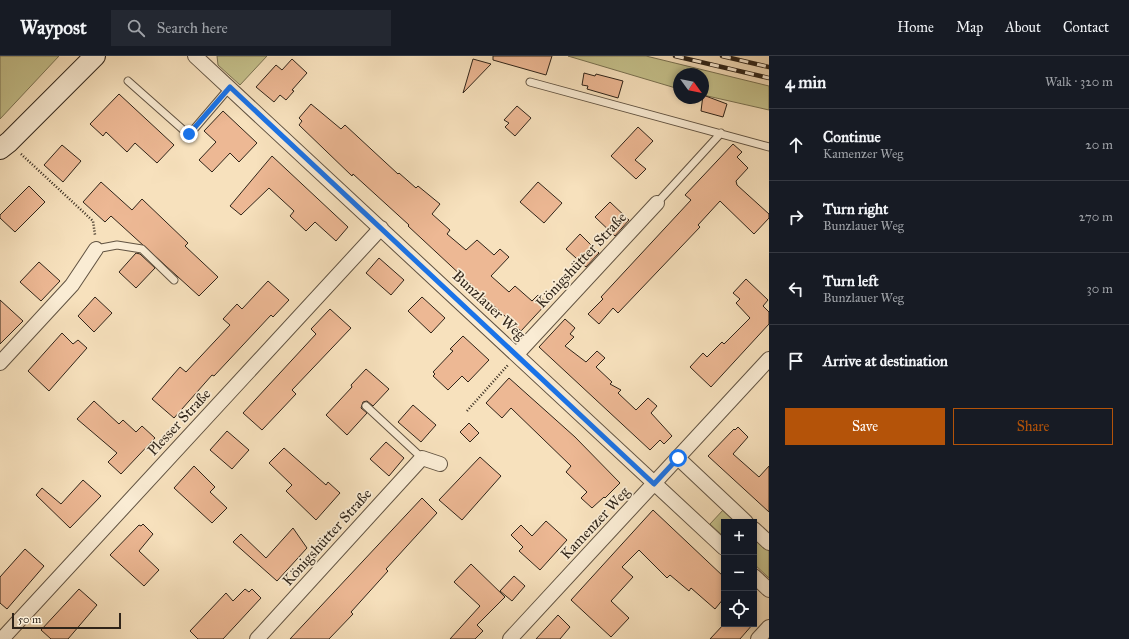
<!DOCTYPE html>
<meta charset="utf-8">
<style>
:root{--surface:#171b24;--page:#242831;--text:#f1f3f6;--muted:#9ea1a6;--line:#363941;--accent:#b45309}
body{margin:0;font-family:"IM FELL Great Primer",serif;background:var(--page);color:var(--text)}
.controls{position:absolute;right:12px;bottom:12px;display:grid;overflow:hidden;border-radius:0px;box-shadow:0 2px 6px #0003}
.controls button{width:36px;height:36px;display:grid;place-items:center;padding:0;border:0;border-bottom:1px solid var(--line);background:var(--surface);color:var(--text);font:20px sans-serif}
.compass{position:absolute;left:673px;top:12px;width:36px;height:36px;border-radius:50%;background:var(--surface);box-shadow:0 2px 6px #0003;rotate:123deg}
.scale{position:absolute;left:12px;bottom:10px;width:109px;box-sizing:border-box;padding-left:4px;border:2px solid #2f2419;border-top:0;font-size:11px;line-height:14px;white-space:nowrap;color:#2f2419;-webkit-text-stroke:3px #faecd4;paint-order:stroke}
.stop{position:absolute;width:12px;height:12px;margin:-9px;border:3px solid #1a73e8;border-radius:50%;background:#fff}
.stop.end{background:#1a73e8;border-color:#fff;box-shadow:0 1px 4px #0008}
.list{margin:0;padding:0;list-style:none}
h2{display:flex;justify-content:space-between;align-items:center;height:52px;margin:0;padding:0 16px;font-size:17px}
h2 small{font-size:13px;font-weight:400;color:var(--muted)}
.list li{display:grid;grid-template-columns:26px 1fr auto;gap:12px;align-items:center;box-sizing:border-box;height:72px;padding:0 16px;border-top:1px solid var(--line)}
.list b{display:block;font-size:15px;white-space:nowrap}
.list p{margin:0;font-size:13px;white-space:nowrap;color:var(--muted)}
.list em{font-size:13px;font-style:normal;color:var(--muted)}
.actions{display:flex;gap:8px;padding:12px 16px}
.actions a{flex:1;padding:9px 0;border:1px solid var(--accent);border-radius:0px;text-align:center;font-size:14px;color:var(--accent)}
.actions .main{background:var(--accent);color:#fff}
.icon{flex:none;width:22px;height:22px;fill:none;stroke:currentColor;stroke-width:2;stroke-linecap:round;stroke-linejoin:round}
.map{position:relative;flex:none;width:769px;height:583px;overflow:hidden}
header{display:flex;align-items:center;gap:24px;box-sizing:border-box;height:56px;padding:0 20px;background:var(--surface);border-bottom:1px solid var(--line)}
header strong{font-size:19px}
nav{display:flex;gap:22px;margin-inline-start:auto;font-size:14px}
.search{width:280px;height:36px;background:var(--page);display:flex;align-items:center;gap:10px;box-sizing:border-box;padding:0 14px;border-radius:0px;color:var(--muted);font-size:15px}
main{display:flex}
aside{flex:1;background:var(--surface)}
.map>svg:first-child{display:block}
</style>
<header>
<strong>Waypost</strong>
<div class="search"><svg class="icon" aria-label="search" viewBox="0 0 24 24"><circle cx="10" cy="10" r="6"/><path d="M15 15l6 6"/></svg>Search here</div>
<nav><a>Home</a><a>Map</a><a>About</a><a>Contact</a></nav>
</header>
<main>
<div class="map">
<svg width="769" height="583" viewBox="0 0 769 583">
<rect width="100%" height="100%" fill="#f7e1bd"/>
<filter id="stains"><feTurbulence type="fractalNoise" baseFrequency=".005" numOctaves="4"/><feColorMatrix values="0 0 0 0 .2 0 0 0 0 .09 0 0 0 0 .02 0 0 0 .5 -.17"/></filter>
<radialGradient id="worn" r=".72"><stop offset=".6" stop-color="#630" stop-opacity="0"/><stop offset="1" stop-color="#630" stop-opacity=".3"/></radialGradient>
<!-- green -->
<path fill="#c5c18c" stroke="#7a7252" d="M0,0H59L0,63Z
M217,0H267L240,29L218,9Z
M568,0H646L769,30V54L703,39V18H679V33Z
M724,453L738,466H724V481L710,468Z
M754,481L769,495V522L754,508Z"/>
<!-- building -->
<path fill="#edb894" stroke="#2f2419" d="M493,0H552L546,19L493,4Z
M292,3L307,17L292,34L294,35L286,44L280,39L274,46L256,31L276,9L282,14Z
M473,3L491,8L463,37Z
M584,17L595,20L596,18L623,25L618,42L587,33L588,30L582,29Z
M119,38L174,89L157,107L135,87L127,96L106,76L103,80L90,68Z
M703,39L727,48L723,61L701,55Z
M311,48L341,73L345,69L398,118L399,117L416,132L418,130L440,148L432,158L450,174L447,178L466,194L477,184L494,199L500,193L509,201L491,220L509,236L515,230L532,245L538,239L547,247L521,275L408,170L409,169L353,118L352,120L299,69L302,65L299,62Z
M517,50L531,62L515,80L505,71L509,67L504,64Z
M223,55L257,87L239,106L230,97L212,116L199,104L216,86L204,75Z
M638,71L653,85L635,104L646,113L636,123L611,100Z
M733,88L742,96L737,101L748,112L736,125L737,129L769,158V162L754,178L720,145L698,169L700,171L618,257L613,252L599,268L588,258L603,243L601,241L691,144L685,139Z
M62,89L81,105L63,126L44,109Z
M272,100L348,171L336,185L315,166L306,175L290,160L294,155L269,132L241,159L230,150Z
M101,126L132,154L142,143L188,187L185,190L218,221L199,240L111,160L105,166L83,146Z
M538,126L562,147L544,167L520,146Z
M29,130L45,146L15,176L0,162V159Z
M610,146L629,164L615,180L595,161Z
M580,178L599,197L586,211L566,193Z
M136,197L140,198L155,212L136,232L119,216Z
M379,202L404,224L391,239L366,217Z
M39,206L60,225L41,245L20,226Z
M746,223L768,244L763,250L769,256V268L711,331L690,311L703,297L707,301L722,286L724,288L750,262L736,247L740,243L733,237Z
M268,225L289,244L273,261L271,259L214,320L212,319L174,362L152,343L180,311L186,316L230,269L223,263L237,248L242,253Z
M95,241L112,257L94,276L78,260Z
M422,241L445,262L431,277L408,255Z
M0,244L23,265L0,288Z
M330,253L351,272L292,334L296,338L262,374L243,357L316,278L311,273Z
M565,263L575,272L570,278L574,281L565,290L586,306L597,295L605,302L596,311L612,326L610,328L621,334L618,337L636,354L648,342L657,350L651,357L672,380L664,388L660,384L650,394L539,291Z
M62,277L73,288L78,284L87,292L49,335L28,315Z
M463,280L489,304L468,326L462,320L448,334L433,320L435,318L433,316L453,295L450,293Z
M366,313L389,333L373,350L367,345L363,346L361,352L367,357L347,379L326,359L352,331L351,329Z
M509,322L575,381L620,427L605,442L604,441L592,452L581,442L587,436L566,416L571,410L511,352L502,362L486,347Z
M94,345L119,368L123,364L136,376L142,370L155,382L121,418L108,406L117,397L77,363Z
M413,349L436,369L421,386L398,366Z
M469,367L479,377L470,386L460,376Z
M738,371L748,381L733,398L759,421L769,410V456L708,400L734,373L735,374Z
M227,375L249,394L232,413L210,394Z
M386,386L404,402L389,420L370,403Z
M284,392L326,429L328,426L340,437L316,464L286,435L292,429L269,407Z
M480,401L501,420L462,464L439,444Z
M194,410L215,431L210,436L227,452L212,467L174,432Z
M83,424L101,440L70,472L36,439L42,432L61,448Z
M422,442L437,457L386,513L388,515L351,556L353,558L329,583H290Z
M653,454L724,521V542L715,553L691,532L689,535L670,519L667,522L639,494L622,511L633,521L611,545L629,562L611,581L571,544Z
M546,465L567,484L540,514L519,495L523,491L511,479L521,469L532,480Z
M143,468L153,478L139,495L159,514L144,530L110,499L139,469L141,470Z
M293,472L307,492L277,525L233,486L241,478L266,502Z
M25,493L44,510L7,553L0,547V521Z
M471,508L505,541L477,569L483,575L475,583H450L480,550L454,526Z
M514,520L525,530L512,545L500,535Z
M79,533L97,549L68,583H51L41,574Z
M245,533L249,536L252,533L261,542L223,583H198L190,575L226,537L233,545Z
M558,559L570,571L560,583H536Z
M724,568H753L740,583H710Z"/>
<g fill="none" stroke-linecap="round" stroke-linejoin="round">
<!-- service casing -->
<g stroke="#615342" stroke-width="9">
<path id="service" d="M128,25L189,79L230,31
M530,26L769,91
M657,147L721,77
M96,193L117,189L142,193L174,224
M366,350L422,402"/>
</g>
<!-- minor casing -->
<g stroke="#615342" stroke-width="16">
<path id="minor" d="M195,0L724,492
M517,298L657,147
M0,307L72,229L96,193
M678,402L746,466
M754,473L769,487
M754,520L769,534
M2,583L381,172
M257,583L422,402L440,408
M510,583L769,303
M758,583L769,571"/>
</g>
<!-- secondary casing -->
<g stroke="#2f2419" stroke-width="22">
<path id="secondary" d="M0,93L9,86L95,0"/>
</g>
<!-- path -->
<path stroke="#2f2419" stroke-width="2.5" stroke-dasharray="1 2" stroke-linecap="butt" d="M21,98L93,165L95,179
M467,355L508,309"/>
<!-- service -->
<use href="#service" stroke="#faecd4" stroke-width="7"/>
<!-- minor -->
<use href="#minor" stroke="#faecd4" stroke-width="14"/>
<!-- secondary -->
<use href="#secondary" stroke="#faecd4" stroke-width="20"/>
<!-- rail casing -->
<g stroke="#2f2419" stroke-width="4.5">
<path id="rail" d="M675,0L769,22
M722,0L769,11"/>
</g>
<!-- rail -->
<use href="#rail" stroke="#faecd4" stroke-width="3" stroke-dasharray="9" stroke-linecap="butt"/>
</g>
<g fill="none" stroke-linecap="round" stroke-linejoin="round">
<!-- route -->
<path stroke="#1a73e8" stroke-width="5" d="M189,78L230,31L654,428L678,402"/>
</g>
<g text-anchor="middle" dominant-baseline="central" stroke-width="3.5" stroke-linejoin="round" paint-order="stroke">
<!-- street labels -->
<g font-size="15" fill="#2f2419" stroke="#faecd4">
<text transform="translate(581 204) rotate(-47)">Königshütter Straße</text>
<text transform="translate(489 249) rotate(43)">Bunzlauer Weg</text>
<text transform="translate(179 366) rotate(-47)">Plesser Straße</text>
<text transform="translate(595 467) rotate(-47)">Kamenzer Weg</text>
<text transform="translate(327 481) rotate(-48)">Königshütter Straße</text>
</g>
</g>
<rect width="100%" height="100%" filter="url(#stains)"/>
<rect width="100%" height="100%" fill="url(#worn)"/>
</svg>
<div class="controls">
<button>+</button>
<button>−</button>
<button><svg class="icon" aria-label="locate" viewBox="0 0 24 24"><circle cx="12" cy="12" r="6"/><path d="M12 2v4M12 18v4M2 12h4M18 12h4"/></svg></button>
</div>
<svg class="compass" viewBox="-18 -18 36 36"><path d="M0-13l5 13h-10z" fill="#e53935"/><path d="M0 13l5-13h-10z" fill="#9ea1a6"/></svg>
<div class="scale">50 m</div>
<div class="stop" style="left:678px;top:402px"></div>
<div class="stop end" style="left:189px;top:78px"></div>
</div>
<aside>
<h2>4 min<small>Walk · 320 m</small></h2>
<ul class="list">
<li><svg class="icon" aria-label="ahead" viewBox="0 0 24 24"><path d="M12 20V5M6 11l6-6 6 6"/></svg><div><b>Continue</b><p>Kamenzer Weg</p></div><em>20 m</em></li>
<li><svg class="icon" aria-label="right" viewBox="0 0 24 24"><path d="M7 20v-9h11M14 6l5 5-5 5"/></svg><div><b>Turn right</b><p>Bunzlauer Weg</p></div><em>270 m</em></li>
<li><svg class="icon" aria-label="left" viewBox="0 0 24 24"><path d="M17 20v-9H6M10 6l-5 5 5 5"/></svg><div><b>Turn left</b><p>Bunzlauer Weg</p></div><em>30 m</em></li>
<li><svg class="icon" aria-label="arrive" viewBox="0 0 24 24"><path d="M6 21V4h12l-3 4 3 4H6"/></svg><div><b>Arrive at destination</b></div></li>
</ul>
<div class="actions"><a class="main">Save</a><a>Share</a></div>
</aside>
</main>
